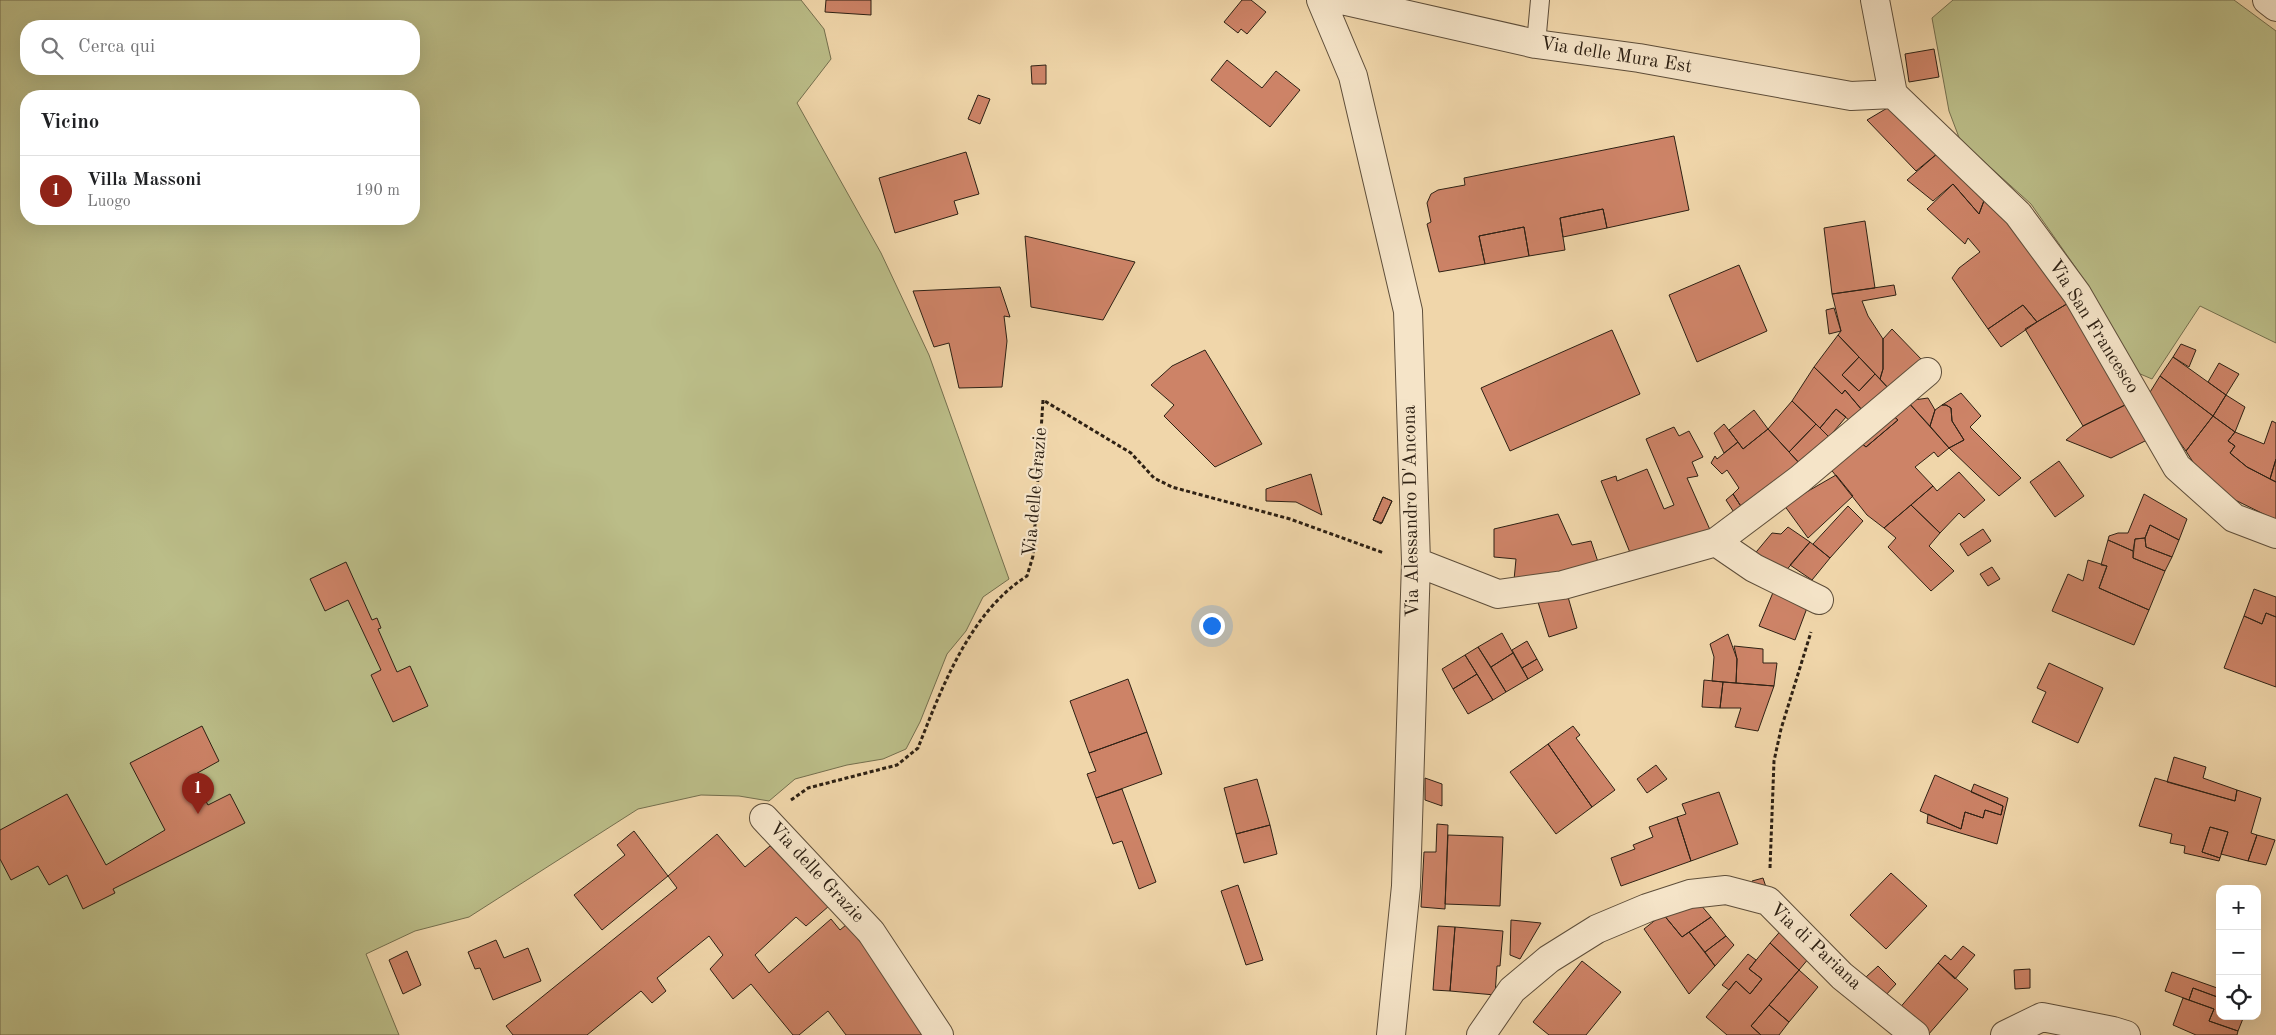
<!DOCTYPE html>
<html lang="it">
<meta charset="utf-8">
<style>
:root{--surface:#fff;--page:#f2f2f2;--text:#202124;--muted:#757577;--line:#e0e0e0;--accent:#8f2418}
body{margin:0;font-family:"Old Standard TT",serif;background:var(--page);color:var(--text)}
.controls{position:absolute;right:15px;bottom:15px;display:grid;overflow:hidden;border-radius:10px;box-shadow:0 5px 20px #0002}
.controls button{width:45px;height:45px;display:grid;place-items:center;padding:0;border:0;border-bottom:1px solid var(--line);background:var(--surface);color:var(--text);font:25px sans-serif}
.you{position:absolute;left:1211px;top:625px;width:18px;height:18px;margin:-12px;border:4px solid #fff;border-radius:50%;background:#1a73e8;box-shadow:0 0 0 8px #1a73e833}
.badge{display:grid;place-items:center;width:32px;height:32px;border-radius:50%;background:var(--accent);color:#fff;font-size:16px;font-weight:700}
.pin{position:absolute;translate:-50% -41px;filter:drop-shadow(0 1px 2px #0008)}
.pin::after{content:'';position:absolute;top:26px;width:18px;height:15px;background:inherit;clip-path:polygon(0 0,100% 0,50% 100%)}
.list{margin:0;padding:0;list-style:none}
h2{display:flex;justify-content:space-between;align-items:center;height:65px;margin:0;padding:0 20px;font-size:21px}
h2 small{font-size:16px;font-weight:400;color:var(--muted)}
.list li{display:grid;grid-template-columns:32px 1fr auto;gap:15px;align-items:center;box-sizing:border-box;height:70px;padding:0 20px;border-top:1px solid var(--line)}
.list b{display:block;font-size:19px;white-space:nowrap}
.list p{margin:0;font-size:16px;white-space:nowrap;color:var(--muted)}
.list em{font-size:16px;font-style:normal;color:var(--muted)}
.icon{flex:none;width:28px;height:28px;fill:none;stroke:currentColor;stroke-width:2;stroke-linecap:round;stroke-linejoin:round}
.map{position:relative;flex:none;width:2276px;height:1035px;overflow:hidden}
.search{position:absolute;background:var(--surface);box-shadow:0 5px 20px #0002;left:20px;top:20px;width:400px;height:55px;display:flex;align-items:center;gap:12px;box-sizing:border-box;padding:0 18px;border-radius:20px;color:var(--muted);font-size:19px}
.panel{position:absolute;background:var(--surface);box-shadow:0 5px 20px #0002;left:20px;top:90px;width:400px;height:135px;border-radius:20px}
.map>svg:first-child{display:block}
</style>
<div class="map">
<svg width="2276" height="1035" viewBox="0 0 2276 1035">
<rect width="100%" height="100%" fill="#f0d6aa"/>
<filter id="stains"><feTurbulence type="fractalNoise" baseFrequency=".004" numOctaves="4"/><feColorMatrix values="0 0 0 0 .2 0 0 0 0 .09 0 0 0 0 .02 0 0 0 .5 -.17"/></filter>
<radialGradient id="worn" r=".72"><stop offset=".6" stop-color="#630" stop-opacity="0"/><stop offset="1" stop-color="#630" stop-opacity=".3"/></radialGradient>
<!-- green -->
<path fill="#bbbd88" stroke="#746f4e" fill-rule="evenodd" d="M0,0H801L824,29L831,59L797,103L881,253L929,355L1009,579L983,597L966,631L947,654L920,722L906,749L883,759L847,765L795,779L769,801L739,796L701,795L638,809L469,917L415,931L366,954L399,1035H0ZM26,26H414V69H26ZM26,96H414V219H26Z
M1953,0H2234L2276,31V343L2200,306L2152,379L2138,373L2076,268L2031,204L1960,140L1949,111L1932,18Z"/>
<!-- building -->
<path fill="#cd8367" stroke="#2e2114" d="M826,0H871V15L825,12Z
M1242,0H1251L1266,12L1247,34L1241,29L1238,33L1224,22Z
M1934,49L1939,77L1909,82L1905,54Z
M1227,60L1262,88L1276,71L1300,90L1270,127L1211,80Z
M1046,65V84H1032L1031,66Z
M978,95L990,99L980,124L968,119Z
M1889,107L1938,153L1916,171L1867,120Z
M1674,136L1689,210L1607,228L1603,209L1560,218L1565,250L1529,256L1524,227L1479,236L1485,264L1439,272L1427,224L1431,222L1427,203L1431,194L1438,190L1465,185L1464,178Z
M966,152L979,194L954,201L958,214L895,233L879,178Z
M1938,153L1985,198L1979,214L1953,184L1933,201L1907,180Z
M1953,184L1979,214L1985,198L2012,223L2070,302L2037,322L2023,305L1988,329L1952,278L1959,268L1980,252L1968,238L1965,244L1927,209Z
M1603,209L1607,228L1563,237L1560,218Z
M1865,221L1875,288L1832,294L1824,228Z
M1524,227L1529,256L1485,264L1479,236Z
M1025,236L1135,262L1103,320L1031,307Z
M1739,265L1767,331L1697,362L1669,295Z
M1894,285L1896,295L1862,301L1868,316L1883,339V369L1880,379L1838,335L1841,331L1832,294Z
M1000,287L1010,317L1004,316L1007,341L1002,387L959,388L949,343L934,347L913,291Z
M2070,302L2129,403L2083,426L2025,329Z
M2023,305L2037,322L2001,347L1988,329Z
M1834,308L1841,331L1829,334L1826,310Z
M1892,329L1922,360L1889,389L1880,379L1883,369V339Z
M1612,330L1640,394L1510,451L1481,388Z
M1838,335L1859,357L1842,375L1859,391L1875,374L1889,389L1863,411L1845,390L1842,394L1814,367Z
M2181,344L2196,350L2189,367L2173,357Z
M1205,350L1262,444L1215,467L1164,416L1174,405L1151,385L1172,366Z
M1859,357L1875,374L1859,391L1842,375Z
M2173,357L2226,395L2213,416L2160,376Z
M2219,363L2239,374L2226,395L2208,382Z
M1814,367L1842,394L1845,390L1861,409L1850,421L1836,409L1820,428L1792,401Z
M2160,376L2213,416L2186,451L2147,397Z
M1961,393L1981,416L1970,427L2021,478L1999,496L1949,448L1964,440L1952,421L1951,408L1946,405H1942Z
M2226,395L2245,407L2235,432L2213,416Z
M1928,398L1935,410L1930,426L1907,401Z
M1792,401L1816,424L1789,452L1768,429Z
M1907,401L1949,448L1938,457L1934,452L1915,467L1933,486L1884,528L1867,515L1829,467L1859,441L1866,447L1898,420L1890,413Z
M2129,403L2149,439L2111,458L2066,440L2083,426Z
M1942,405H1946L1951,408L1952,421L1964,440L1949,448L1930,426L1935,410Z
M1836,409L1846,417L1829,437L1820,428Z
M1754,410L1768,429L1743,449L1729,430Z
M1890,413L1898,420L1866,447L1859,441Z
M2213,416L2235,432L2228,441L2235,446L2230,453L2247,467L2276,482V520L2233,499L2198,470L2186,451Z
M2272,421L2276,423V459L2270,479L2247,467L2230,453L2235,446L2228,441L2235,432L2264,444Z
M1724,424L1738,442L1724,453L1714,433Z
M1816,424L1829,437L1801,465L1789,452Z
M1674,427L1679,436L1689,431L1703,457L1692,462L1698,476L1687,478L1711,532L1633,560L1601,481L1616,476L1617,481L1647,469L1664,509L1674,505L1646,439Z
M1768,429L1801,465L1744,511L1733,494L1739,488L1727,470L1722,474L1711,463L1715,456L1717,459L1738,442L1743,449Z
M2276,459V482L2270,479Z
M2059,461L2084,496L2055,517L2030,482Z
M1959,472L1985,500L1964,518L1959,513L1940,533L1911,505L1933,486L1937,491Z
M1311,474L1322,515L1296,502L1266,501V489Z
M1836,475L1853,496L1808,538L1784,505Z
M1733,494L1744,511L1737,517L1726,500Z
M2144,494L2187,519L2179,540L2150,525L2145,538L2135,539L2133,551L2108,540L2109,536L2118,533H2128Z
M1383,497L1392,501L1382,523L1373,520Z
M1383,497L1392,501L1381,524L1373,520Z
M1911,505L1940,533L1929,546L1954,571L1931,591L1888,547L1896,538L1884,528Z
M1848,506L1863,521L1830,558L1813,544Z
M1558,514L1572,545L1591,541L1600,568L1514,580L1516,559L1494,557V529Z
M2150,525L2179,540L2172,557L2146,547L2145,538Z
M1788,527L1810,542L1784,573L1752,557L1772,533L1781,534Z
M1983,529L1991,541L1968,556L1960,544Z
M2145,538L2146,547L2172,557L2165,571L2133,558L2135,539Z
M2108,540L2133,551V558L2165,571L2149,610L2099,588L2107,566L2101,565Z
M1810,542L1830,558L1812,580L1790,565Z
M2088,560L2107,566L2099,588L2149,610L2134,645L2052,611L2068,574L2083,581Z
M346,562L372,620L377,618L381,628L378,629L397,672L410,666L428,706L393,722L371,675L381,670L348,600L325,611L310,579Z
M1992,567L2000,579L1988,586L1980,574Z
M1777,583L1807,608L1795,640L1759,626Z
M2254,589L2276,597V617L2266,613L2262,624L2244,616Z
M1566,590L1577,628L1549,637L1537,599Z
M2266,613L2276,617V687L2224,668L2244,616L2262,624Z
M1502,633L1513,653L1491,667L1478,647Z
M1728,634L1737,659L1736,683L1712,681L1714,657L1710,644Z
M1527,641L1537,659L1522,668L1512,650Z
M1734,646L1763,649V663H1777L1774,686L1736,683L1737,659Z
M1478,647L1506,692L1493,700L1465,655Z
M1513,653L1528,679L1506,692L1491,667Z
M1465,655L1477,674L1453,689L1442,669Z
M1537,659L1543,670L1528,679L1522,668Z
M2049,663L2103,688L2078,743L2032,722L2046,692L2037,688Z
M1477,674L1493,700L1468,714L1453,689Z
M1128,679L1147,732L1089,753L1070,701Z
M1704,680L1723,682L1720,708L1702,707Z
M1723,682L1774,686L1758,731L1735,727L1741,708H1720Z
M202,726L219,761L192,776L208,805L230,794L245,823L113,889L115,893L83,909L67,875L49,885L38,866L11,880L0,859V830L67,794L106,865L165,830L130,763Z
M1573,726L1580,735L1576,738L1615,790L1592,807L1548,744Z
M1147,732L1162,774L1096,798L1087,774L1096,771L1089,753Z
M1548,744L1592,807L1556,834L1510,772Z
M2174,757L2206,767L2203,778L2237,790L2235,801L2167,782Z
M1656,765L1667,779L1647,793L1637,779Z
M1935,775L2003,806L2001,815L1985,810L1983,818L1965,812L1961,829L1920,811Z
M1425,778L1442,784V806L1425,800Z
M2155,778L2235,801L2237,790L2261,798L2251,833L2257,835L2248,861L2221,854L2228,832L2210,827L2202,852L2220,858L2219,861L2184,853L2185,846L2170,843L2172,834L2139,826Z
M1257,779L1270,825L1236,834L1224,788Z
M1974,784L2008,798L1997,844L1927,823L1928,814L1961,829L1965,812L1983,818L1985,810L2001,815L2003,806L1971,792Z
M1122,789L1156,882L1139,889L1122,841L1113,844L1096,798Z
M1719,792L1738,844L1691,861L1677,817L1686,814L1682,804Z
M1677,817L1691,861L1621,886L1611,858L1635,849L1633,845L1653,837L1649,827Z
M1437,824L1448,825L1445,909L1421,907L1424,852H1436Z
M1270,825L1277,854L1244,863L1236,834Z
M2210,827L2228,832L2220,858L2202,852Z
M634,831L668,876L602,930L574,895L625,855L617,845Z
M717,834L745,867L770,846L829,906L806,926L796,917L755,955L769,973L831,919L840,930L846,925L880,965L925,1035H846L828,1011L799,1035H793L751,984L733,999L710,969L723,955L709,936L657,978L666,991L652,1003L641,991L587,1035H513L506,1026L677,888L668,876Z
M1448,835L1503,837L1500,906L1445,904Z
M2257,835L2275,840L2266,865L2248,861Z
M1891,873L1927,906L1886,949L1850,915Z
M1763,878L1766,887L1754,890L1752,881Z
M1238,885L1263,960L1246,965L1221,891Z
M1695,898L1711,917L1682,937L1663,914Z
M1663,914L1682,937L1689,932L1715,966L1689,994L1644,929Z
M1711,917L1726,936L1705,952L1689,932Z
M1511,920L1541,923L1520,959L1510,955Z
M1438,926L1455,927L1450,991L1433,990Z
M1455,927L1503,931L1500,966H1497L1495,995L1450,991Z
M1784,927L1814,952L1799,970L1770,943Z
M1726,936L1734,945L1715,966L1705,952Z
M496,940L504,958L528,948L541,981L493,1000L480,968L475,969L468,952Z
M1770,943L1799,970L1751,1026L1761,1035H1727L1706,1017L1736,981L1750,994L1762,979L1749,969Z
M1963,946L1975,955L1955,979L1938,963L1945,955L1951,960Z
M407,951L421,985L403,994L389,960Z
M1748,954L1756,960L1749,969L1762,979L1750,994L1736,981L1729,990L1722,985Z
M1582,961L1621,992L1586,1035H1549L1533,1022Z
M1938,963L1968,989L1928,1035L1898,1010Z
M1878,966L1896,984L1885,996L1866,977Z
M2030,969V988L2015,989L2014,970Z
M1799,970L1818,987L1789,1022L1769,1005Z
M2172,972L2220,989V998L2193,988L2189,1000L2165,991Z
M2193,988L2220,998V1016H2244L2238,1031L2209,1021L2214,1009L2189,1000Z
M2183,998L2214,1009L2209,1021L2238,1031L2237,1035H2196L2173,1025Z
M1769,1005L1789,1022L1779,1035H1761L1751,1026Z"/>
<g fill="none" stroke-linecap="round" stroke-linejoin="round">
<!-- service casing -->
<g stroke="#5e4e3a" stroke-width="20">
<path id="service" d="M1536,44L1540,0"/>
</g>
<!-- minor casing -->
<g stroke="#5e4e3a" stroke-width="30">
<path id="minor" d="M1321,0L1353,76L1408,311L1416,562L1406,886L1391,1035
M1342,0L1536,44L1639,58L1851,96L1893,94
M1875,0L1893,94L2018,214L2077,294L2177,467L2234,518L2276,534
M1716,542L1800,479L1927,372
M1416,562L1498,594L1563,585L1716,542L1754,568L1819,600
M764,818L871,932L939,1035
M1481,1035L1512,990L1549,959L1597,929L1647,908L1690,894L1726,890L1768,901L1842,976L1915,1035
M2005,1035L2042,1017L2113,1031L2126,1035"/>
</g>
<!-- tertiary casing -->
<g stroke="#5e4e3a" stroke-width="30">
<path id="tertiary" d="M2267,0L2276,7"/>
</g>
<!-- path -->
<path stroke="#2e2114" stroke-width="3" stroke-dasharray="4 2.5" stroke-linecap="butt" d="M791,800L808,788L897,765L918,748C942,687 970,612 1027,576L1033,556L1043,400L1131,453L1154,478L1172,487L1290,519L1384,553
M1770,868L1774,761L1781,729L1811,632"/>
<!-- service -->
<use href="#service" stroke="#f5e4c8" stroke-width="18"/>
<!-- minor -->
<use href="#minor" stroke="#f5e4c8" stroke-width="28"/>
<!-- tertiary -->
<use href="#tertiary" stroke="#f5e4c8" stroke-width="28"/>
</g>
<g text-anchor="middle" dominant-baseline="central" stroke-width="4.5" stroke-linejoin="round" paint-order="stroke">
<!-- street labels -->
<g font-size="19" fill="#2e2114" stroke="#f5e4c8">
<text transform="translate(1616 56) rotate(9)">Via delle Mura Est</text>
<text transform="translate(2093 327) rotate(58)">Via San Francesco</text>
<text transform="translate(1036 492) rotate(-85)">Via delle Grazie</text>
<text transform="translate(1412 511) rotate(-91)">Via Alessandro D'Ancona</text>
<text transform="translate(816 873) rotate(47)">Via delle Grazie</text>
<text transform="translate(1815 947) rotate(43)">Via di Pariana</text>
</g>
</g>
<rect width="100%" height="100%" filter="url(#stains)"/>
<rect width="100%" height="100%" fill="url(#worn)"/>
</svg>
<div class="controls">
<button>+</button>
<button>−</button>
<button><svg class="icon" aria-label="locate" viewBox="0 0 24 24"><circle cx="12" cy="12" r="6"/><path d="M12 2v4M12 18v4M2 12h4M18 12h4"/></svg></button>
</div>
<div class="you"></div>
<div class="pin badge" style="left:198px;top:814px">1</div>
<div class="search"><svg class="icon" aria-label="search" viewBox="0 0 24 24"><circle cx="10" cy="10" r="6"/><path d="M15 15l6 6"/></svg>Cerca qui</div>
<section class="panel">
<h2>Vicino<small></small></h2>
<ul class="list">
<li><span class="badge">1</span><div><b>Villa Massoni</b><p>Luogo</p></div><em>190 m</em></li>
</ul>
</section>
</div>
